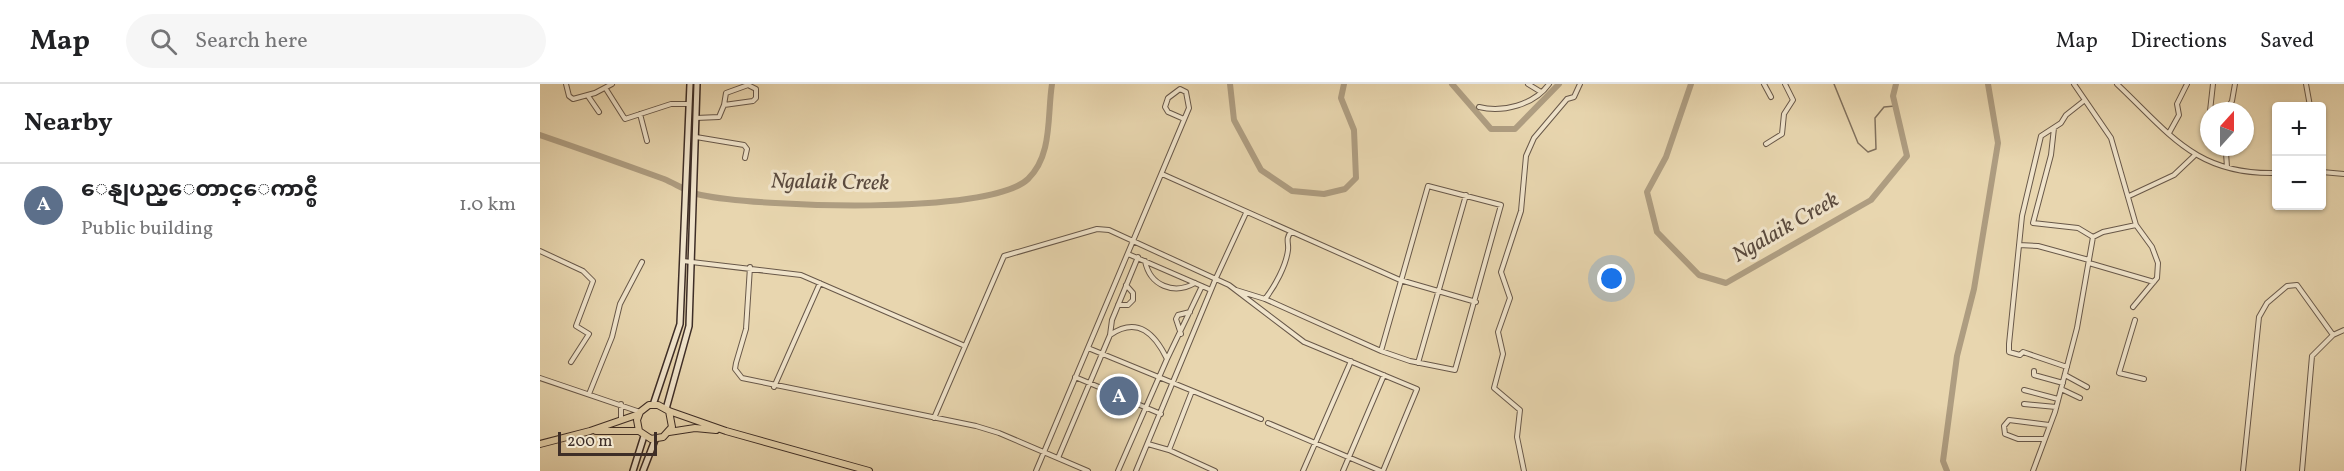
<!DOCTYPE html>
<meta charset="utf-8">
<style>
:root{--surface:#fff;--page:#f6f6f6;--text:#202124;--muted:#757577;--line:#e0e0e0;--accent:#d93025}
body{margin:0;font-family:Vollkorn,"Noto Sans Myanmar",serif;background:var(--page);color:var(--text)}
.controls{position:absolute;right:18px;top:18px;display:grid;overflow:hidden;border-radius:6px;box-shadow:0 2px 4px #0004}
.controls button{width:54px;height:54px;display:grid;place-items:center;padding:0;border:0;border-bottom:2px solid var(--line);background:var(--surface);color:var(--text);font:30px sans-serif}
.compass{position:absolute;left:1660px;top:18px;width:54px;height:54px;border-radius:50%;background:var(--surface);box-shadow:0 2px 4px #0004;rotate:21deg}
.scale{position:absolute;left:18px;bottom:15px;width:99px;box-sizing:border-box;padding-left:6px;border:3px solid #3e2e27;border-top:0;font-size:16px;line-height:21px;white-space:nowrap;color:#3e2e27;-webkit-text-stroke:4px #f0e4cb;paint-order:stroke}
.you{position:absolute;left:1072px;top:195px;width:21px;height:21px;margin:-15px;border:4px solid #fff;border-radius:50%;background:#1a73e8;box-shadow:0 0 0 9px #1a73e833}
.badge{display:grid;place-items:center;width:39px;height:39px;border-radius:50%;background:var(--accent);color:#fff;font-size:20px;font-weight:700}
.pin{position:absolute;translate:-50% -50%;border:3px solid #fff;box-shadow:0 2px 6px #0006}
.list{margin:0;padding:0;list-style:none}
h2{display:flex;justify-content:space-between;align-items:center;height:78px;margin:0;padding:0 24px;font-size:26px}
h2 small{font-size:20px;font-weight:400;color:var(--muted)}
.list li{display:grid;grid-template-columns:39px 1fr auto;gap:18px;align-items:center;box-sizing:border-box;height:84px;padding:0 24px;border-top:2px solid var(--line)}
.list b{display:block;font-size:22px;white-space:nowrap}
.list p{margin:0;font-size:20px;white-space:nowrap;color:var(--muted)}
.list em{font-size:20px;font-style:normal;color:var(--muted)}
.icon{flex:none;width:33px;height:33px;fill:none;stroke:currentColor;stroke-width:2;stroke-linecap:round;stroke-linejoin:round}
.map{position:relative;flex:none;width:1804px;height:387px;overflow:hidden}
header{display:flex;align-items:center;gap:36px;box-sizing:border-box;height:84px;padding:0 30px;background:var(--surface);border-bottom:2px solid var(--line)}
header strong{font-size:28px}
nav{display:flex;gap:33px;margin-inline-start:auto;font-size:21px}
.search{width:420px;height:54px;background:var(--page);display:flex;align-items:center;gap:15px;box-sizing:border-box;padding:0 21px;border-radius:33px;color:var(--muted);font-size:22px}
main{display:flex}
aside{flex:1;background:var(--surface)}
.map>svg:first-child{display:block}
</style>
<header>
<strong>Map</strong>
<div class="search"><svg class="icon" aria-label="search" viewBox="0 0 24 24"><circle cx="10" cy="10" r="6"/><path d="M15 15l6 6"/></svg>Search here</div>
<nav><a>Map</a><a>Directions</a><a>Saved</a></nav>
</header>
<main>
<aside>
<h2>Nearby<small></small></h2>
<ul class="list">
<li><span class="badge" style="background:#5c6f8a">A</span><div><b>ေနျပည္ေတာင္ေကာင္စီ</b><p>Public building</p></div><em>1.0 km</em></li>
</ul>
</aside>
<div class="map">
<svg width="1804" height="387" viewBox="0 0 1804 387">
<rect width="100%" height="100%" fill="#e8d6af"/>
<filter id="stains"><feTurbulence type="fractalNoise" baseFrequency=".00333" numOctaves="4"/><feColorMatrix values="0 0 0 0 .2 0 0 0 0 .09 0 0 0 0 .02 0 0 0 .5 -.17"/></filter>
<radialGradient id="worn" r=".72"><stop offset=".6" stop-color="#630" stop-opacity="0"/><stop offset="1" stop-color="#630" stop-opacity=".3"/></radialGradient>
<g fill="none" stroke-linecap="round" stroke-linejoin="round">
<!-- stream -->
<path stroke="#81715d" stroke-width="1.5" d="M1294,0L1318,59L1328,68L1336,65L1335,34L1344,23L1355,22"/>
<!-- river -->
<path stroke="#ae9d81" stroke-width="6" d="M690,0L694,36L721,86L752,107L784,110L805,105L816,94L814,46L801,14L804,0
M912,0L951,45H975L1019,0
M1151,0L1126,73L1107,108L1117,148L1159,191L1186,199L1331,116L1367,72L1353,12L1356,0
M0,51C41,65 83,80 124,95C136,100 149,109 161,111C217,123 449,132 488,95C513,71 507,31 512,0
M1407,387L1403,377L1417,272L1434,205L1458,59L1448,0"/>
<!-- minor casing -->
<g stroke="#685849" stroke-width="6">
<path id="minor" d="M26,0L29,12L33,15L55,9L72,0
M988,0L1001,8
M1224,0L1231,13
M1534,0L1571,54L1596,141L1612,163L1618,179L1617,194L1593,223
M1577,0C1630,50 1656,91 1736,89
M1766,0L1770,22
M66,5L85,35L131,20H149
M48,12L59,28
M939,23C962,29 994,21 1009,0
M1670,27L1673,0
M1686,27L1692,17L1695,0
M100,30L107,57
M1669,30L1665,43L1669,52
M156,34L179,33L184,21L213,17L216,14V5L208,1L186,9L184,21
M1514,44L1511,71L1493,139L1538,144L1553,153
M1629,49L1639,31L1637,20L1647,0
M156,53L204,61L207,65L205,74
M1226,60L1242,50L1244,30L1253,16L1245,0
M1682,63L1686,69L1687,83
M1782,88L1804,90
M622,90L860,196L936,218
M1589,112L1634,91L1654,72
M1479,161L1498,162L1549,176
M0,167L43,187L53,197L36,242L49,250L31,278
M588,170L671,206
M143,177L261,191L425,262
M605,177C610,202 634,211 655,199
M1549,179L1614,198
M210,183L206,245L196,279L195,285L202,294L436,342L459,349L548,387
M676,194L706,129
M696,206L725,215L841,267L870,277L915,286L961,121L888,102L841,267
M725,215C735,202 746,182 748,166C749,159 745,155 751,148
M578,221H588L593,216V209L586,201
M1595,236L1579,289L1604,295
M641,250L636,235L638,231L650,228
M570,251L572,236L598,173
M548,264L721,335
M627,275L662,202
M878,279L926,111
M1527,283L1483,268L1480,271L1469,268V260L1482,132L1501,52L1521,39L1526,31L1545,16
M1494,287V291L1523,299
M1525,291L1547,303
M535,293L566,306
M0,294L100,328
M565 311a12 12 0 1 1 24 0a12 12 0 1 1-24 0Z
M234,303L280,199
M1521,305L1540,314
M1484,306L1518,315
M49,310L72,253L80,220L102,178
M588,316L621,330
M1484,320L1516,323
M394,334L464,172L557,145L569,146L689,201L764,258L877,305L843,387
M81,335V320
M728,339L841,387
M1504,355H1478L1465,350L1464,342L1469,336L1509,341
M608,360L629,366L675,387
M629,366L652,307
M518,374L570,251C598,232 615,250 627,275L578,387
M496,387L649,24L646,8L640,5L628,14L625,23L628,28L644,35
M596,387L676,194
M763,387L811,277
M803,387L844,291
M984,387L977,353L980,326L954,304L963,270L958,248L970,214L961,188L981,127L986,72L994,54L1027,15L1034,13L1040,0
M1493,387L1515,328L1537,244L1553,153L1563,148L1596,141
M1703,387L1719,233L1727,219L1747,202L1757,201L1793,251
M1762,387L1772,272L1793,251L1804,246"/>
</g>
<!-- secondary casing -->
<g stroke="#3e2e27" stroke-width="8">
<path id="secondary" d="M113,321L140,240L150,0
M126,325L149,242L157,0
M93,387L104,352
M103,387L115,356"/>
</g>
<!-- primary casing -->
<g stroke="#3e2e27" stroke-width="8">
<path id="primary" d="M129,327L132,343L123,353L111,355L99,347L97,336L100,328L109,321H118L129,327L186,347L329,387
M56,347H99
M129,348L155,344L176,346
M0,360L50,347L99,330"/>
</g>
<!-- minor -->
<use href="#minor" stroke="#f0e4cb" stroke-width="4"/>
<!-- secondary -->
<use href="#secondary" stroke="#f0e4cb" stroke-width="5"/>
<!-- primary -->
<use href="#primary" stroke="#e8d6af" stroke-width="6"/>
</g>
<g text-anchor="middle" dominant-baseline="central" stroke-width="6" stroke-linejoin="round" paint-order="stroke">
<!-- water labels -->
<g font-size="22" font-style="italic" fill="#5a4a3e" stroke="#f0e4cb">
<text transform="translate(290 99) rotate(1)">Ngalaik Creek</text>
<text transform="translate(1246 144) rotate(-30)">Ngalaik Creek</text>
</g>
</g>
<rect width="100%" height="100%" filter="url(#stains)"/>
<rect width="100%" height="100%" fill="url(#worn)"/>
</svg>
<div class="controls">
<button>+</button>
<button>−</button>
</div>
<svg class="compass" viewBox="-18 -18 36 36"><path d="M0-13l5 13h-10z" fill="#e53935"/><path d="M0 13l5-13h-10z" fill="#757577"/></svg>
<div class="scale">200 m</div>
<div class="you"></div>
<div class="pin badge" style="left:579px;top:312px;background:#5c6f8a">A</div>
</div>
</main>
